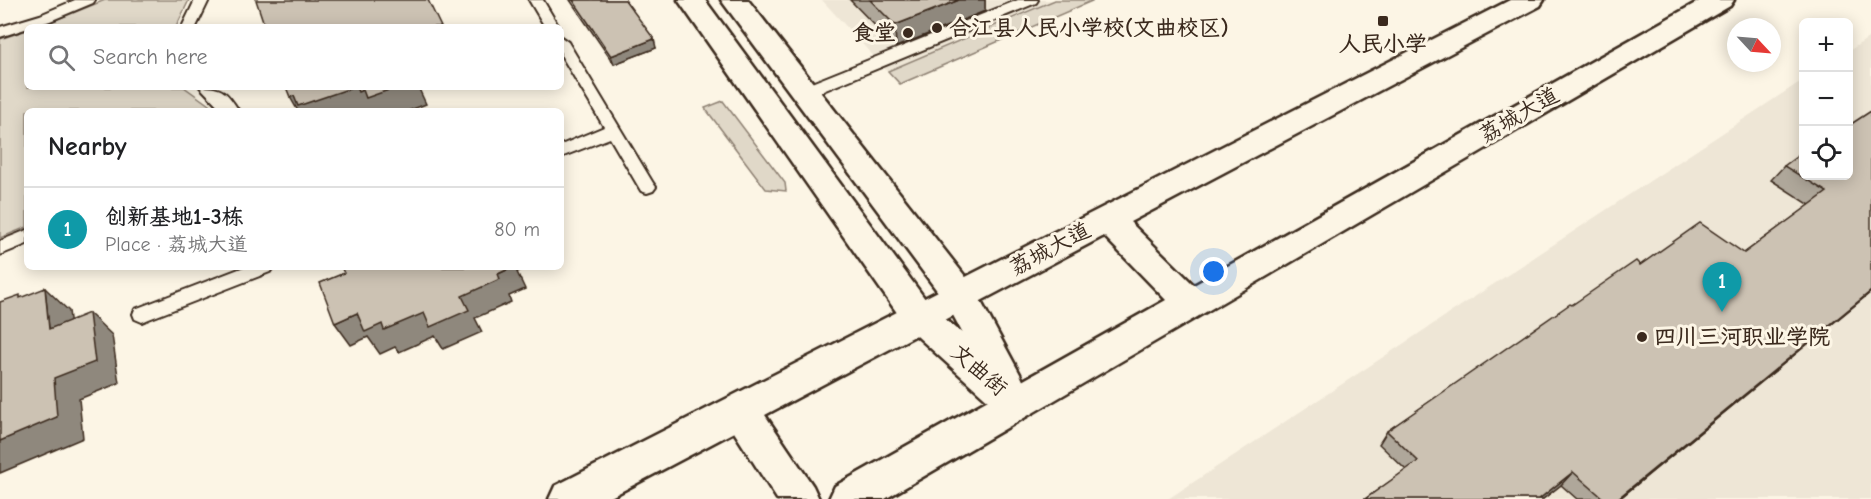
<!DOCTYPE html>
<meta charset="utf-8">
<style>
:root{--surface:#fff;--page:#f2f2f2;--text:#202124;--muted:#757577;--line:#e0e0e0;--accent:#3b2a1e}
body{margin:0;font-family:"Comic Neue","LXGW WenKai TC",sans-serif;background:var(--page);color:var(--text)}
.controls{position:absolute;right:18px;top:18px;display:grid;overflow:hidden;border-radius:9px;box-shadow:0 3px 15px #0003}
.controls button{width:54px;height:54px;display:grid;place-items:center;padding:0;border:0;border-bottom:2px solid var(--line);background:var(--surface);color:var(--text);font:30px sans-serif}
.compass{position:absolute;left:1727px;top:18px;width:54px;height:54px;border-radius:50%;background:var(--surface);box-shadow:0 3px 15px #0003;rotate:116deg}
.you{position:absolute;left:1214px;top:272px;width:21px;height:21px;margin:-15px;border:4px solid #fff;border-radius:50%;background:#1a73e8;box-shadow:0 0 0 9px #1a73e833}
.badge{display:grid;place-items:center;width:39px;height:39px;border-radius:50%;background:var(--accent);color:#fff;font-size:20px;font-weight:700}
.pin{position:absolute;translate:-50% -50px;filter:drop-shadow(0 2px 3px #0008)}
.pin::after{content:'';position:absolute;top:32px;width:21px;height:18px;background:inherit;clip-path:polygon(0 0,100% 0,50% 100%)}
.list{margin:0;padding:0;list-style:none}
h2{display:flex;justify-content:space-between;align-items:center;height:78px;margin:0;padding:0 24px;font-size:26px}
h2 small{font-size:20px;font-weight:400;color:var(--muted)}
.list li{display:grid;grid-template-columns:39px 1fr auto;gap:18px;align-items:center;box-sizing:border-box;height:84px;padding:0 24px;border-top:2px solid var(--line)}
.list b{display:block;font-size:22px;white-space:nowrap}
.list p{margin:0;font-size:20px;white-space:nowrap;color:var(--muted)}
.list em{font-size:20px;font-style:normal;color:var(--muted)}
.icon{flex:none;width:33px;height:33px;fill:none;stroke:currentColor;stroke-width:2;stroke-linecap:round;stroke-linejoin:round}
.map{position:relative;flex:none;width:1871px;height:499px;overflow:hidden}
.search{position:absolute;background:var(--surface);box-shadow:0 3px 15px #0003;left:24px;top:24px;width:540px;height:66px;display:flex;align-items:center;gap:15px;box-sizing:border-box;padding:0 21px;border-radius:9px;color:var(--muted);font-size:22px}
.panel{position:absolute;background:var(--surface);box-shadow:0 3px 15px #0003;left:24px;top:108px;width:540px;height:162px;border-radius:9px}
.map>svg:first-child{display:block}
</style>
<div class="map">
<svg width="1871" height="499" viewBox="0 0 1871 499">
<rect width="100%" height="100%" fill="#fcf5e5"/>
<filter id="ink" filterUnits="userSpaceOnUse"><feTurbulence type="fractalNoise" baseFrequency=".0167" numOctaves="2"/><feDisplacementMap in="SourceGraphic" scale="12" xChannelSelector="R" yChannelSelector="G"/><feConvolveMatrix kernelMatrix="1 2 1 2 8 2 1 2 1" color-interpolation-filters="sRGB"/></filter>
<g filter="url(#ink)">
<!-- built -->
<path fill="#eee6d6" d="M822,0H1091L898,83Z
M1871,36V499H1168L1803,80L1804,176H1848L1849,51Z"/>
<!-- green -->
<path fill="#e0d8c8" stroke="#8e8173" stroke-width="1.5" d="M105,0H189L176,27H38Z
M1055,0H1094L900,84L888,71Z
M27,30V87H184L209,105L213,111H27V227L0,238V39Z
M723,101L785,183L786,191L766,189L705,108Z"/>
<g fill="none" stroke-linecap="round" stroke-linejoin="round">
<!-- lane casing -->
<g stroke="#3b2a1e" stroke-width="4">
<path id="lane" d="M75,0H95L93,3L50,21L0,37V27L40,15Z
M195,0H209L196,27H182Z
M529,0H543L559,27H545Z
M1018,0H1038L1036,3L811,96H799L797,92L799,88Z
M561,37L568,42L653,183L656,187L653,191L647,193L641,191L610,138L561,157V145L604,127L561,55Z
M200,87C223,87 227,92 239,111H223Z
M27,230V244L0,255V241Z
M244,267H273L270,272L149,319L142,322L135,319L133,314L135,309Z"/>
</g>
<!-- secondary casing -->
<g stroke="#3b2a1e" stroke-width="5">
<path id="secondary" d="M678,0H705L931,307L963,334L947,304L721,0H748L972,285L1020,374L1025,385L1024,387L1035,403L1029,414L1016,419L1003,414L907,327Z"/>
</g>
<!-- primary casing -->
<g stroke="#3b2a1e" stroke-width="5">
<path id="primary" d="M1510,0H1544L1540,6L1130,222L1194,285L1701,0H1734L1730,6L885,499H829L835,486L1166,300L1104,236L765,415L813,486L819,499H777L734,432L607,499H549L555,486Z"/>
</g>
<!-- lane -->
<use href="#lane" fill="#fcf5e5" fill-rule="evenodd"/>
<!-- secondary -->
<use href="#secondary" fill="#fcf5e5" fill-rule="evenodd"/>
<!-- primary -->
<use href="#primary" fill="#fcf5e5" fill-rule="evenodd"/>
</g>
<!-- wall -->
<path fill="#afa79a" stroke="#3b2a1e" stroke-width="1.5" d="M570,0H625L656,48L614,64Z
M850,0H985V11L896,47Z
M1784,166L1848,176L1871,292L1619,499H1577L1561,485L1543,499H1365L1406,470L1379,444L1387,431L1572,305L1640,265L1744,253L1810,205L1771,180Z"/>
<!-- shaded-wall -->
<path fill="#8f887d" stroke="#3b2a1e" stroke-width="1.5" d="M959,0H985V11L896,47L895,25Z
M654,39L656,48L614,64L611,56Z
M356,87L363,90L397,87H425L419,89L426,104L408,111H369L368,110L366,111H298L290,97L294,96Z
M513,267H528L517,272L525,289L509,296L511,302L475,318L482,332L443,349L435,336L399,352L395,347L380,354L368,337L351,345L335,323L357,313L382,324L462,296L498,274Z
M45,288L69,311L74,351L49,329Z
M1871,291V292L1619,499H1617Z
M89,313L112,335L119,383L79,399L83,438L0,473V441L54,378Z
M1573,472L1561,485L1543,499H1539Z"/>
<!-- building -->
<path fill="#ccc2b3" stroke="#3b2a1e" stroke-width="1.5" d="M256,0H428L441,27H265Z
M573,0H625L654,39L611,56Z
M870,0H959L895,25Z
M286,87H354L298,106L294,96L290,97Z
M356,87H397L366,98L363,90L358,92Z
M1871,111V291L1617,499H1604L1573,472L1539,499H1365L1418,461L1387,431L1570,304L1572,305L1636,261L1640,265L1700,223L1744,253L1827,192L1784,166L1803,152V176H1848V126Z
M341,267H513L498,274L500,279L462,296L469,310L430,327L424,313L384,330L382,324L365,332L357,313L335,323L320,283L344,273Z
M45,288L49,329L89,313L95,362L54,378L57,417L0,441V302L20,295V298Z"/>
</g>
<!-- markers -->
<g fill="#3b2a1e" stroke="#fcf5e5" stroke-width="2">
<rect x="1377" y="15" width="12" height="12" rx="3"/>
<circle cx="937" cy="28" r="6"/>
<circle cx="908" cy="33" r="6"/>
<circle cx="1642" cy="337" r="6"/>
</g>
<g text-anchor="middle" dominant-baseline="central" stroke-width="6" stroke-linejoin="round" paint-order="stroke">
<!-- poi labels -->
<g font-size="22" font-weight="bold" fill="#3b2a1e" stroke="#fcf5e5" text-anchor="start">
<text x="949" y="28">合江县人民小学校(文曲校区)</text>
<text x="896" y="33" text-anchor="end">食堂</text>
<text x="1383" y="44" text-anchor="middle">人民小学</text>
<text x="1654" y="337">四川三河职业学院</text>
</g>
<!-- street labels -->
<g font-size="22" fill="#3b2a1e" stroke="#fcf5e5">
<text transform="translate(1519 115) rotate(-30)">荔城大道</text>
<text transform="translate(1050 249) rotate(-28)">荔城大道</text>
<text transform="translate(979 370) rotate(41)">文曲街</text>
</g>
</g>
</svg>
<div class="controls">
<button>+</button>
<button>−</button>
<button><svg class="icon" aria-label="locate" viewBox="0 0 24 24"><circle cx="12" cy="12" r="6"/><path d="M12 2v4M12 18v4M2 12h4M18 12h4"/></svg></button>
</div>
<svg class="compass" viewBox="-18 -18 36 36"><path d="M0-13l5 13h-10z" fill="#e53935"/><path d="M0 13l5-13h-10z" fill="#757577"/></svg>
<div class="you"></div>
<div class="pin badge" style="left:1722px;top:312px;background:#0f9aa8">1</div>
<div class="search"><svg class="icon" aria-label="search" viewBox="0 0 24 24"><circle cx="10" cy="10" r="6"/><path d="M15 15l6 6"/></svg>Search here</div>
<section class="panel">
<h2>Nearby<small></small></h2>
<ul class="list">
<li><span class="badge" style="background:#0f9aa8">1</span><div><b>创新基地1-3栋</b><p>Place · 荔城大道</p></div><em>80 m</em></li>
</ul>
</section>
</div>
